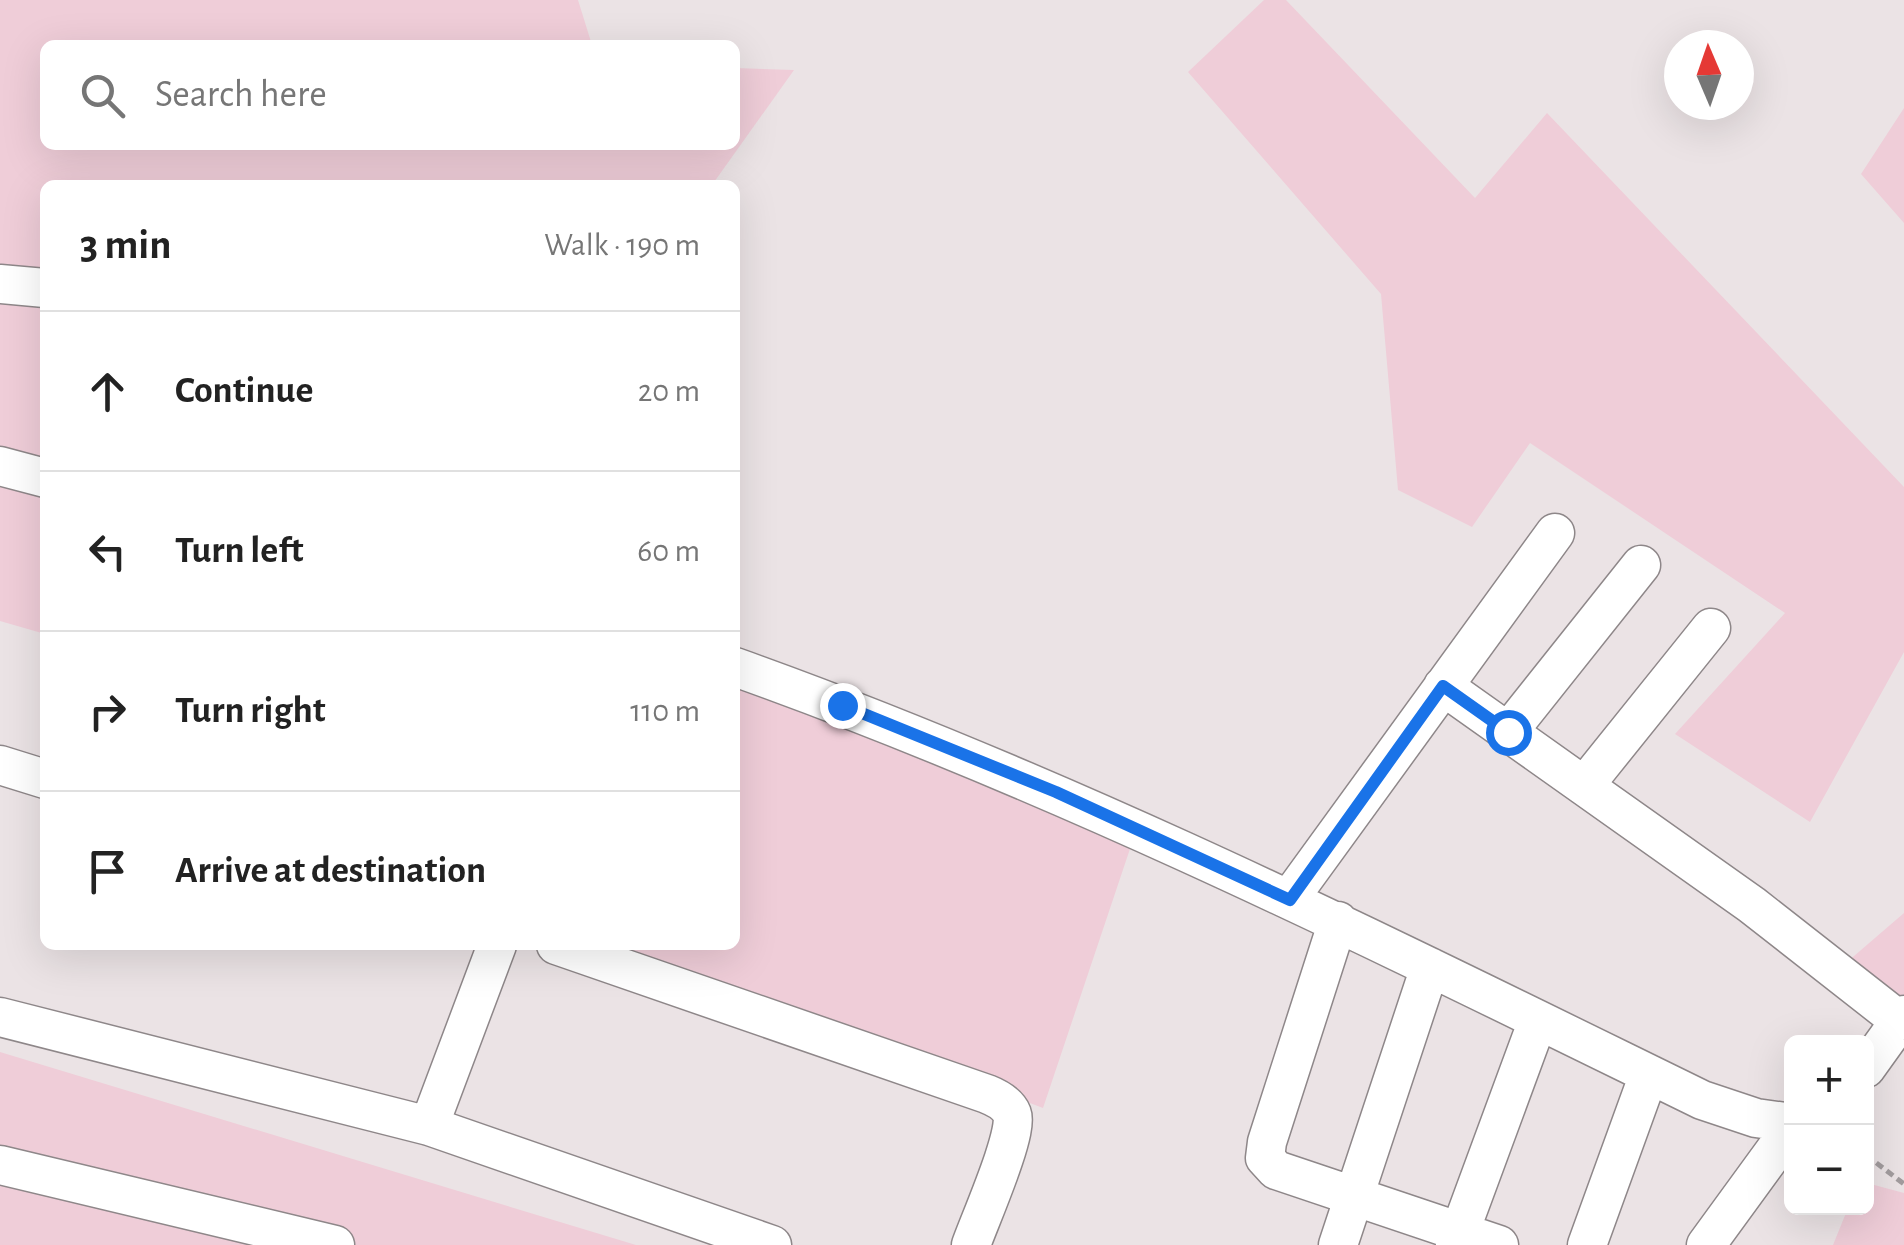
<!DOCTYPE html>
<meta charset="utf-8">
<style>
:root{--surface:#fff;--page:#f6f6f6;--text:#222;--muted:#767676;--line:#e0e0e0}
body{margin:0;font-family:"Alegreya Sans",sans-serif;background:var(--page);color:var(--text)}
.controls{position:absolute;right:30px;bottom:30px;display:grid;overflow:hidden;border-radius:15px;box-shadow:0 10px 40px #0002}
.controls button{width:90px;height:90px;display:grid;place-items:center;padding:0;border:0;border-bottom:2px solid var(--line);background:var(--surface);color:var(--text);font:50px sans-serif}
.compass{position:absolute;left:1664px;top:30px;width:90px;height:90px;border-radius:50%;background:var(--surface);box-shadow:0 10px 40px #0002;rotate:358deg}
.stop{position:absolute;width:30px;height:30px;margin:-22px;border:8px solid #1a73e8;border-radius:50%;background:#fff}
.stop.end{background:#1a73e8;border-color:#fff;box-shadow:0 2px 10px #0008}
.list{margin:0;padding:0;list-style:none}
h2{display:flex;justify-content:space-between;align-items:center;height:130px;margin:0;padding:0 40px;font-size:42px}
h2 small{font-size:32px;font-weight:400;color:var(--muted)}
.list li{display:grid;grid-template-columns:65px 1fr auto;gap:30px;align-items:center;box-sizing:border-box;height:160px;padding:0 40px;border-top:2px solid var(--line)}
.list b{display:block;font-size:38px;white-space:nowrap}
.list em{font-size:32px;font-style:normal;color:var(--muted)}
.icon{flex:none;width:55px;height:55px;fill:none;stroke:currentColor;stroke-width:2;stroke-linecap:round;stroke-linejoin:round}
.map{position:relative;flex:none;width:1904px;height:1245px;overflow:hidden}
.search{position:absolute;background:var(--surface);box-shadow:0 10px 40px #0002;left:40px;top:40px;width:700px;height:110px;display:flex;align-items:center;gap:25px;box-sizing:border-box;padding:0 35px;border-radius:15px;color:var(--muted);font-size:38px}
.panel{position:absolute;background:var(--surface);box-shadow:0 10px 40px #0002;left:40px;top:180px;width:700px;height:770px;border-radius:15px}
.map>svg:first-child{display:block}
</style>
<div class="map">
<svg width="1904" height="1245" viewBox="0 0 1904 1245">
<rect width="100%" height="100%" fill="#ebe3e5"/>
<!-- green -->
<path fill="#efcdd8" d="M0,0H578L592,45H45V145H735V68L794,70L712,185H45V634L0,621Z
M1264,0H1286L1475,198L1547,113L1904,487V652L1810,822L1675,734L1785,613L1530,443L1472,527L1398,490L1381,294L1188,72Z
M1904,108V223L1861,174Z
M735,667L1140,819L1043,1108L612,945H735Z
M1904,913V1018L1825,981Z
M0,1052L636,1245H0Z
M1867,1183L1904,1193V1245H1833L1848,1208H1866Z"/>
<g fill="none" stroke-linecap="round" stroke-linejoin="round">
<!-- street casing -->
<g stroke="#8e8789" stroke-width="41">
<path id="street" d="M0,284L45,288
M0,466L45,478
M735,667C1069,786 1385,945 1702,1100L1756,1118L1792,1123
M1443,686L1752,905L1900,1021
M1508,732L1641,565
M0,765L45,779
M1584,786L1711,628
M1289,899L1555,533
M1338,921L1267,1142L1265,1158L1276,1170L1499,1245
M556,945L987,1094C997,1098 1008,1104 1012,1114C1019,1132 979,1222 971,1245
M0,1017L429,1126L772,1245
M1866,1068L1904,1015
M429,1126L497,945
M0,1165L335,1245
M1338,1245L1430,967
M1455,1245L1538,1020
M1587,1245L1649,1074
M1706,1245L1792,1127"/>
</g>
<!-- path -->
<path stroke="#a29c9e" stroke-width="5" stroke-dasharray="8 5" stroke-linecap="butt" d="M1866,1155L1904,1184"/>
<!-- street -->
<use href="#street" stroke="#fff" stroke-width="38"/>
</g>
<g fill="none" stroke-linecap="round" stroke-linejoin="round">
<!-- route -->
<path stroke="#1a73e8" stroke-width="12" d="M842,705L1056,792L1290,900L1443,686L1508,732"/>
</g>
</svg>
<div class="controls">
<button>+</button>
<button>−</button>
</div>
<svg class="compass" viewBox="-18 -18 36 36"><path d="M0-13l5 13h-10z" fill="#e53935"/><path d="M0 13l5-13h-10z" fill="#767676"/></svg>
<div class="stop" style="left:1508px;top:732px"></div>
<div class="stop end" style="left:842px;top:705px"></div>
<div class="search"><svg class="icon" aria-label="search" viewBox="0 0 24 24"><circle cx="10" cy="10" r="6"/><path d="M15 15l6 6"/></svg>Search here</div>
<section class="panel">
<h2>3 min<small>Walk · 190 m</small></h2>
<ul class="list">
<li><svg class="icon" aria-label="ahead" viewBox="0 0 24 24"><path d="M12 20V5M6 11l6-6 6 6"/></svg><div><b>Continue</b></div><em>20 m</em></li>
<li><svg class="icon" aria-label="left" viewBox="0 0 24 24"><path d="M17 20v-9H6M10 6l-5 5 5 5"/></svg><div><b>Turn left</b></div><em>60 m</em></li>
<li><svg class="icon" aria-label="right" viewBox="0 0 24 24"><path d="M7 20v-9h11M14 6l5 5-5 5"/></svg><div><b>Turn right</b></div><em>110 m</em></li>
<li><svg class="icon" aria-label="arrive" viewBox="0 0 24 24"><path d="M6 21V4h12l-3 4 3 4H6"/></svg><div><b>Arrive at destination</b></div></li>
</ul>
</section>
</div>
